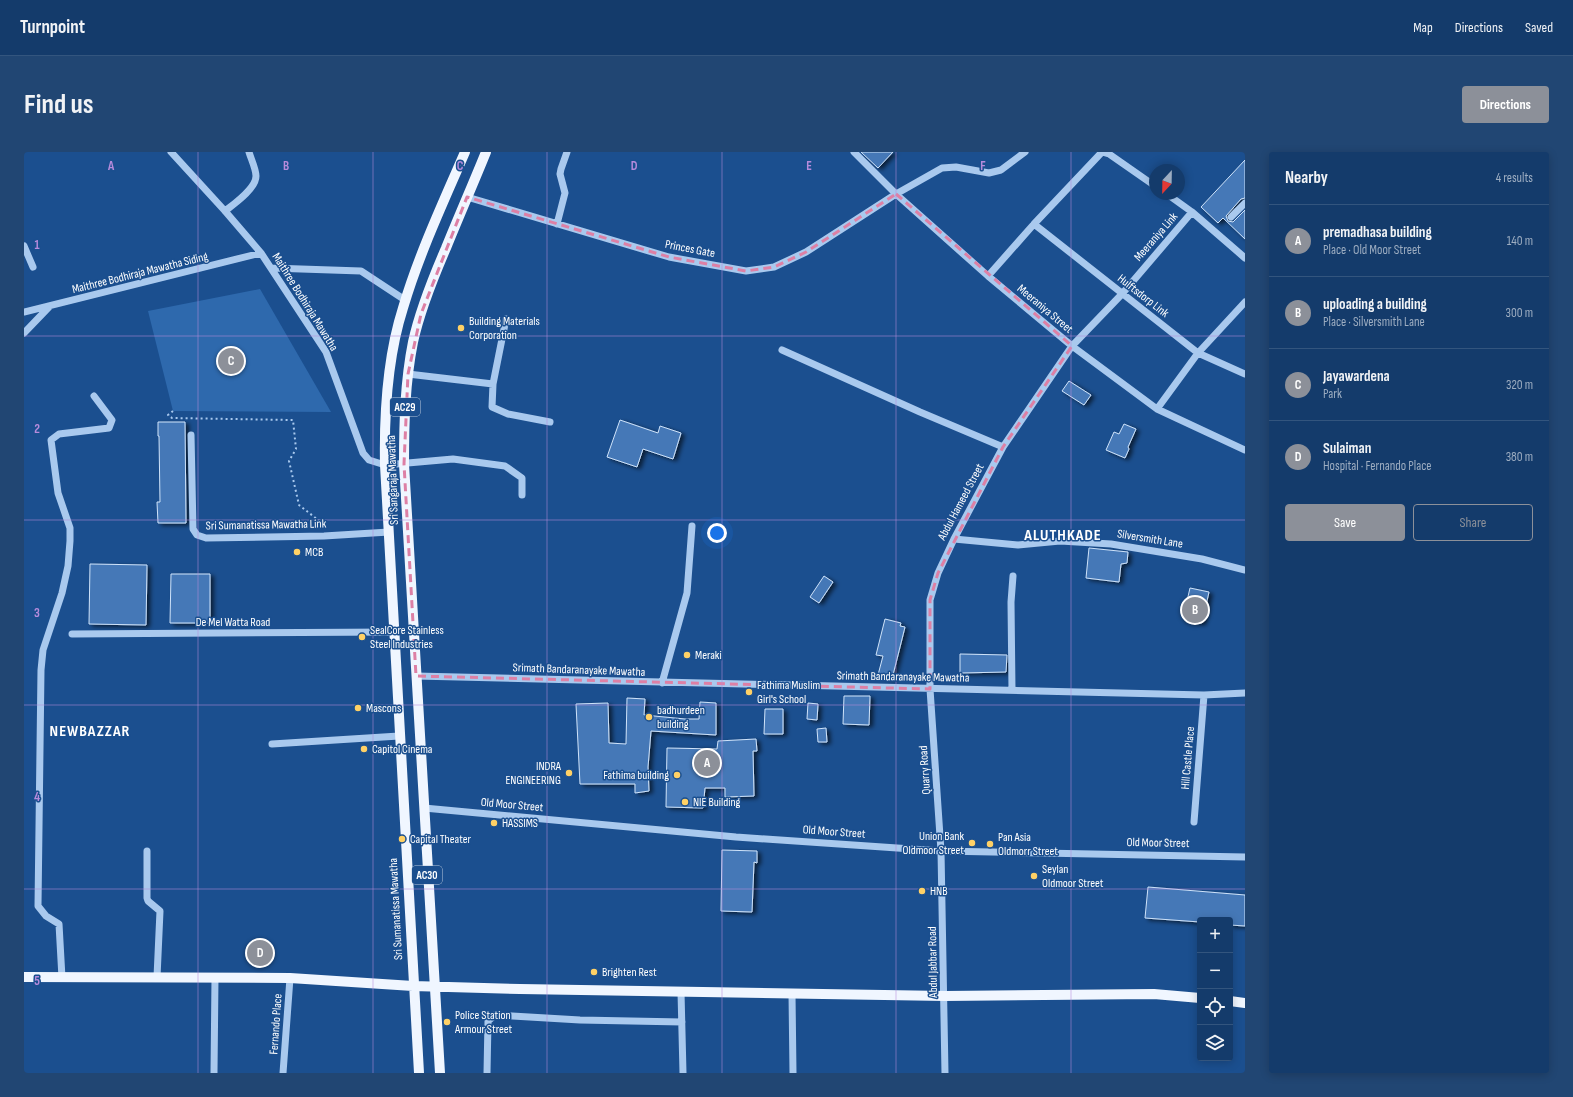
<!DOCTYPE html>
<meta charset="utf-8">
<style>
:root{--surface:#143b6b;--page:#214673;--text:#f1f3f6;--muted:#9dadc1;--line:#33557e;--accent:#8c9099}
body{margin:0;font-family:"Sofia Sans Condensed",sans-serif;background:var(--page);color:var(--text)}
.controls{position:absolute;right:12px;bottom:12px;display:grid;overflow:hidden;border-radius:4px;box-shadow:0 2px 10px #0003}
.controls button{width:36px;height:36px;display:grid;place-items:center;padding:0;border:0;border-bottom:1px solid var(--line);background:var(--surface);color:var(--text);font:20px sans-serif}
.compass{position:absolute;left:1125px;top:12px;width:36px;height:36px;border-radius:50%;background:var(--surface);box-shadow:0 2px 10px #0003;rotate:202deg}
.you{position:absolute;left:693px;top:381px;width:14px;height:14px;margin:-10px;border:3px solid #fff;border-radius:50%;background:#1a73e8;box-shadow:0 0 0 6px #1a73e833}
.badge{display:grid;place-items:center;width:26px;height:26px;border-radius:50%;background:var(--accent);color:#fff;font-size:13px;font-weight:700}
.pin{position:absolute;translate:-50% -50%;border:2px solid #fff;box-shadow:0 1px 4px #0006}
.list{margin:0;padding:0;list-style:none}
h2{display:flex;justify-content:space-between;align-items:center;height:52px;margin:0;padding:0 16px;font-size:17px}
h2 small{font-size:13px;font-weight:400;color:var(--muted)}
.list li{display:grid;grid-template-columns:26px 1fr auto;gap:12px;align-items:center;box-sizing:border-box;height:72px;padding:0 16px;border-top:1px solid var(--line)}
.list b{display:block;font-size:15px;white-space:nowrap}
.list p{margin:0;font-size:13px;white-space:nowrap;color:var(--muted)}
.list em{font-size:13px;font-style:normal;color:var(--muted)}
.actions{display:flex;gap:8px;padding:12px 16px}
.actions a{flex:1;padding:9px 0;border:1px solid var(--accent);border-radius:4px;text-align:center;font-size:14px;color:var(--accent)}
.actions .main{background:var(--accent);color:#fff}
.icon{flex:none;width:22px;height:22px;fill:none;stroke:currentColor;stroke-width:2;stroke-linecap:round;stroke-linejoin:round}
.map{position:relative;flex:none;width:1221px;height:921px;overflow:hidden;border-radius:4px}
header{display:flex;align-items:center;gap:24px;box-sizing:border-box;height:56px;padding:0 20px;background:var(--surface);border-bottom:1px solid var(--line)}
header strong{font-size:19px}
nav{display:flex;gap:22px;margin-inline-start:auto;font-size:14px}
.intro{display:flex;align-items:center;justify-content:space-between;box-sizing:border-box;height:96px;padding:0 24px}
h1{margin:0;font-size:28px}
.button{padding:10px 18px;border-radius:4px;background:var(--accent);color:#fff;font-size:14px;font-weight:700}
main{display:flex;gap:24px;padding:0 24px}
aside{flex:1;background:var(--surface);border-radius:4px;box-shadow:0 2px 10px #0003}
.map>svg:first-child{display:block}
</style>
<header>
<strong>Turnpoint</strong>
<nav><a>Map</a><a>Directions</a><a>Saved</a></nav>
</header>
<div class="intro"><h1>Find us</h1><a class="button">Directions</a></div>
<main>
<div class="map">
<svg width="1221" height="921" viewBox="0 0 1221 921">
<defs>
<filter id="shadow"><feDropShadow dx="3.5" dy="2" stdDeviation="2" flood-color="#0009"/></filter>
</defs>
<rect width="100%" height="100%" fill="#1b4f8f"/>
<!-- green -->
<path fill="#2e69ad" d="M236,137L307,260L149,259L124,159Z"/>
<!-- building -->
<path fill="#4478b7" stroke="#cfe3fa" filter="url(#shadow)" d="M837,0H869L854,16Z
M1221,8V46L1217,47L1202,64L1204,69L1209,70L1221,58V87L1199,66L1194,71L1177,55Z
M1045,229L1067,243L1060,253L1038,239Z
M596,268L634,281L636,274L657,281L649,307L619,297L613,315L583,305Z
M134,270H161L162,371H134L133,350H136L135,284H134Z
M1100,272L1112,277L1104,295L1105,297L1101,306L1082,298L1090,280L1095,282Z
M1065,396L1104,400L1103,411L1097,412L1095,430L1062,426Z
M66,412L123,413L122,473L65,472Z
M147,422H186V471H146Z
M800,424L809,430L795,451L786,445Z
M1166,436L1185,440L1178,471L1159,466Z
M861,467L877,471L876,474L881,475L868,527L854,523L859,504L852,503Z
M936,502L983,503L982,520L936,521Z
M820,544H846L845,573L819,572Z
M603,546L621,547L620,563L661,567H675L676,550L692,551V583L627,579L624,615L625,639L611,641V632H556L552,552L584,551L585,591L602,592Z
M784,551L794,552L793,568L783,567Z
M741,557H759V582H740Z
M802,576L803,590H794L793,577Z
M732,587L733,599H729L730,644L701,645V636H681L679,656L642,655L643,596L693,597L694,589Z
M698,698L733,699V711L730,710L728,760L697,759Z
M1124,735L1221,743V774L1206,773V768H1176V770L1121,766Z"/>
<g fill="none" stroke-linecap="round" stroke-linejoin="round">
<!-- path -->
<path stroke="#a9c9ee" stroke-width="2" stroke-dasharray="2 3" stroke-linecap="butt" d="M149,259L144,263L148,266L269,268L272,297L265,309L275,353L298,371L299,376"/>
<!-- minor -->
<path stroke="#a9c9ee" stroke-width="7" d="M147,0L201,59L237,101L302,200L339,301L345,308L361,313L429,307L481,314L498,326V343
M830,0L872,42L964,124L1048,194L1133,257L1221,298
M1143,42L1168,60L1221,106
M443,45L645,105L722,119L750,115L782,100L872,42L918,16L932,15L965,21L977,18L1001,0
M201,59C210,52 232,37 232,24C232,17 227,7 225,0
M1207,65L1221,51
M533,72L541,41L536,22L537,17L543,0
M1010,72L1174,201L1221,222
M0,94L9,115
M247,116L337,119L381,148
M964,124L1010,72L1078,0L1085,2L1131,34
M0,160L237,101
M482,167L469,232L468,255L484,262L526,270
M0,181L25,155
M758,198L896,260L979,295
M384,222L469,232
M1133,257L1174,201L1221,150
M167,283L169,377L173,383L182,386L300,384L365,380
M930,387L994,393L1036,389L1087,392L1178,407L1221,418
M48,482L370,480
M392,524L1180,543L1221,541
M638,531L663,441L668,374
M988,538L987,450L989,424
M248,592L375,584
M400,656L712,685L917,699L1221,705
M1170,670L1180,543
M123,699V746L124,749L136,759L133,825
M38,826L35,772L22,764L14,754L17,518L19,498L38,441L44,414L46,389V376L34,341L27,288L35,282L85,276L88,268L70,244
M657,840L659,921
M768,842L769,921
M190,921L191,826
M259,921L266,826
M463,921L464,869L471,863L556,868L658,870
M921,921L917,699L906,537V448L914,421L930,387L979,295L1048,194L1098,142L1168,60"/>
<!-- major -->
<path stroke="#f0f6ff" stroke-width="10" d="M0,825L266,826L389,834L496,837L921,844L1130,842L1176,846
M1206,849L1221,851
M395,921L361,313C360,260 363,206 379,156C395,102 419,51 441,0
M416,921L380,312C380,271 381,230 389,190C396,158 409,126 422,96C435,64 449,32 462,0"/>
</g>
<!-- marked area -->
<path fill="none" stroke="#dd80a5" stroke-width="3" stroke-dasharray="8 5" stroke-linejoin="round" d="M872,42L1048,194L979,295L914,421L906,448V537L392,524L380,312L384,222L397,162L443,45L645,105L722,119L750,115L782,100Z"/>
<!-- grid -->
<path fill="none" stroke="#b68bdc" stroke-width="1" stroke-opacity="0.55" d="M174,0V921M349,0V921M523,0V921M698,0V921M872,0V921M1047,0V921M0,184H1221M0,368H1221M0,553H1221M0,737H1221"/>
<!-- markers -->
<g fill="#ffd166" stroke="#1b4f8f" stroke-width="1.5">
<circle cx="437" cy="176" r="4"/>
<circle cx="273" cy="400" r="4"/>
<circle cx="338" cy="485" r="4"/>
<circle cx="663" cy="503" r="4"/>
<circle cx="725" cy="540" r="4"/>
<circle cx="334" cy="556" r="4"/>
<circle cx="625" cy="565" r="4"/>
<circle cx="340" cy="597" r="4"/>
<circle cx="545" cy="621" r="4"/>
<circle cx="653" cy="623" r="4"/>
<circle cx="661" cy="650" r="4"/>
<circle cx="470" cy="671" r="4"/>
<circle cx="378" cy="687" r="4"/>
<circle cx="948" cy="691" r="4"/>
<circle cx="966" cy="692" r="4"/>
<circle cx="1010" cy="724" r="4"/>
<circle cx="898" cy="739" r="4"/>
<circle cx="570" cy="820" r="4"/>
<circle cx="423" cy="870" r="4"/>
</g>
<g text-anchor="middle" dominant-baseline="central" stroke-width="3" stroke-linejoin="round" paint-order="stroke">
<!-- shield labels -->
<g fill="#1b4f8f" stroke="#bbcadd" stroke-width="1">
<rect x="366" y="246" width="30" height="18" rx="3"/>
<rect x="388" y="714" width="30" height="18" rx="3"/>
</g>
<g font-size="11" font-weight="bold" fill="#fff">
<text x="381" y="255">AC29</text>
<text x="403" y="723">AC30</text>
</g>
<!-- street labels -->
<g font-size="12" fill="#fff" stroke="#1b4f8f">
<text transform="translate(1132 85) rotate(-49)">Meeraniya Link</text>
<text transform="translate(666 97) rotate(11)">Princes Gate</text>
<text transform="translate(116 121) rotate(-14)">Maithree Bodhiraja Mawatha Siding</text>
<text transform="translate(1119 144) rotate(38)">Hulftsdorp Link</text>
<text transform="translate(281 150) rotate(58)">Maithree Bodhiraja Mawatha</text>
<text transform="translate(1021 157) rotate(40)">Meeraniya Street</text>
<text transform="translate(369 328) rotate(-92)">Sri Sangaraja Mawatha</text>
<text transform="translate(937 350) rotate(-62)">Abdul Hameed Street</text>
<text transform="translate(242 373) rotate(-1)">Sri Sumanatissa Mawatha Link</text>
<text transform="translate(1126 387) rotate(9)">Silversmith Lane</text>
<text x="209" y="470">De Mel Watta Road</text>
<text transform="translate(555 518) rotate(2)">Srimath Bandaranayake Mawatha</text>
<text transform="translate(879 525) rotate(1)">Srimath Bandaranayake Mawatha</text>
<text transform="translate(1164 606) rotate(-85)">Hill Castle Place</text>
<text transform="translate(901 618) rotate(-94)">Quarry Road</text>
<text transform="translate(488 653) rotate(5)">Old Moor Street</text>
<text transform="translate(810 680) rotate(4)">Old Moor Street</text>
<text transform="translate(1134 691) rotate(1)">Old Moor Street</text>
<text transform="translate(372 757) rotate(-93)">Sri Sumanatissa Mawatha</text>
<text transform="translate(909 810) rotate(-91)">Abdul Jabbar Road</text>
<text transform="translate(252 872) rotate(-86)">Fernando Place</text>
</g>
<!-- poi labels -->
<g font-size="12" fill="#fff" stroke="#1b4f8f" text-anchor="start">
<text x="445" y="169">Building Materials<tspan x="445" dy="14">Corporation</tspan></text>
<text x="281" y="400">MCB</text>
<text x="346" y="478">SealCore Stainless<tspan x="346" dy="14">Steel Industries</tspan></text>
<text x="671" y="503">Meraki</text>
<text x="733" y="533">Fathima Muslim<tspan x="733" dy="14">Girl's School</tspan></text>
<text x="342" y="556">Mascons</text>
<text x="633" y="558">badhurdeen<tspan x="633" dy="14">building</tspan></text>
<text x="348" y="597">Capitol Cinema</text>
<text x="537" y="614" text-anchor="end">INDRA<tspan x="537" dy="14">ENGINEERING</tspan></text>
<text x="645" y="623" text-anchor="end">Fathima building</text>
<text x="669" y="650">NIE Building</text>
<text x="478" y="671">HASSIMS</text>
<text x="940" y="684" text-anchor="end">Union Bank<tspan x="940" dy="14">Oldmoor Street</tspan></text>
<text x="974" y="685">Pan Asia<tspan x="974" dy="14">Oldmorr Street</tspan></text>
<text x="386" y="687">Capital Theater</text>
<text x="1018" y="717">Seylan<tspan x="1018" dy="14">Oldmoor Street</tspan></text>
<text x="906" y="739">HNB</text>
<text x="578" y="820">Brighten Rest</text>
<text x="431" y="863">Police Station<tspan x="431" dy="14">Armour Street</tspan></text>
</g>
<!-- district labels -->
<g font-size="16" font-weight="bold" letter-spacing="1" fill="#fff" stroke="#1b4f8f">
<text x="1039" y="383">ALUTHKADE</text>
<text x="66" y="579">NEWBAZZAR</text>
</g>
</g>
<g font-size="13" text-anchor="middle" font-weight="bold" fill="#b68bdc" stroke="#1b4f8f" stroke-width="3" stroke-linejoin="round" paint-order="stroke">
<text x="87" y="18">A</text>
<text x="262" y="18">B</text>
<text x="436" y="18">C</text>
<text x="610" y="18">D</text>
<text x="785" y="18">E</text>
<text x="959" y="18">F</text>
<text x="13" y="97">1</text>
<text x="13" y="281">2</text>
<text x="13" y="465">3</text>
<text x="13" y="649">4</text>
<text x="13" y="833">5</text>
</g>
</svg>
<div class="controls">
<button>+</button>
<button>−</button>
<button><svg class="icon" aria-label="locate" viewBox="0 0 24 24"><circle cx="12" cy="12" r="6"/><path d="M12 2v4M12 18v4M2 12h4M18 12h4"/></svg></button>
<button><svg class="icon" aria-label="layers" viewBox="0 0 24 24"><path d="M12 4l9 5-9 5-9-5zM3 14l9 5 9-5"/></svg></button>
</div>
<svg class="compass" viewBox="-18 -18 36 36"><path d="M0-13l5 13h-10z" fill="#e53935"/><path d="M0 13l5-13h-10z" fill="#9dadc1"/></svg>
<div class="you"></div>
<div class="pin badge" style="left:683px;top:611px">A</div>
<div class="pin badge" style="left:1171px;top:458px">B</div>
<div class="pin badge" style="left:207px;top:209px">C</div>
<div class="pin badge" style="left:236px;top:801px">D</div>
</div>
<aside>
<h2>Nearby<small>4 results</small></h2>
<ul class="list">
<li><span class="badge">A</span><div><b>premadhasa building</b><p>Place · Old Moor Street</p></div><em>140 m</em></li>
<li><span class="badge">B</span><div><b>uploading a building</b><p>Place · Silversmith Lane</p></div><em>300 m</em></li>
<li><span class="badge">C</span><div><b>Jayawardena</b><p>Park</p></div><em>320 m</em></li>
<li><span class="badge">D</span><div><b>Sulaiman</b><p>Hospital · Fernando Place</p></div><em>380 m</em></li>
</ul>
<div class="actions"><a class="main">Save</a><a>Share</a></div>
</aside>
</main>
